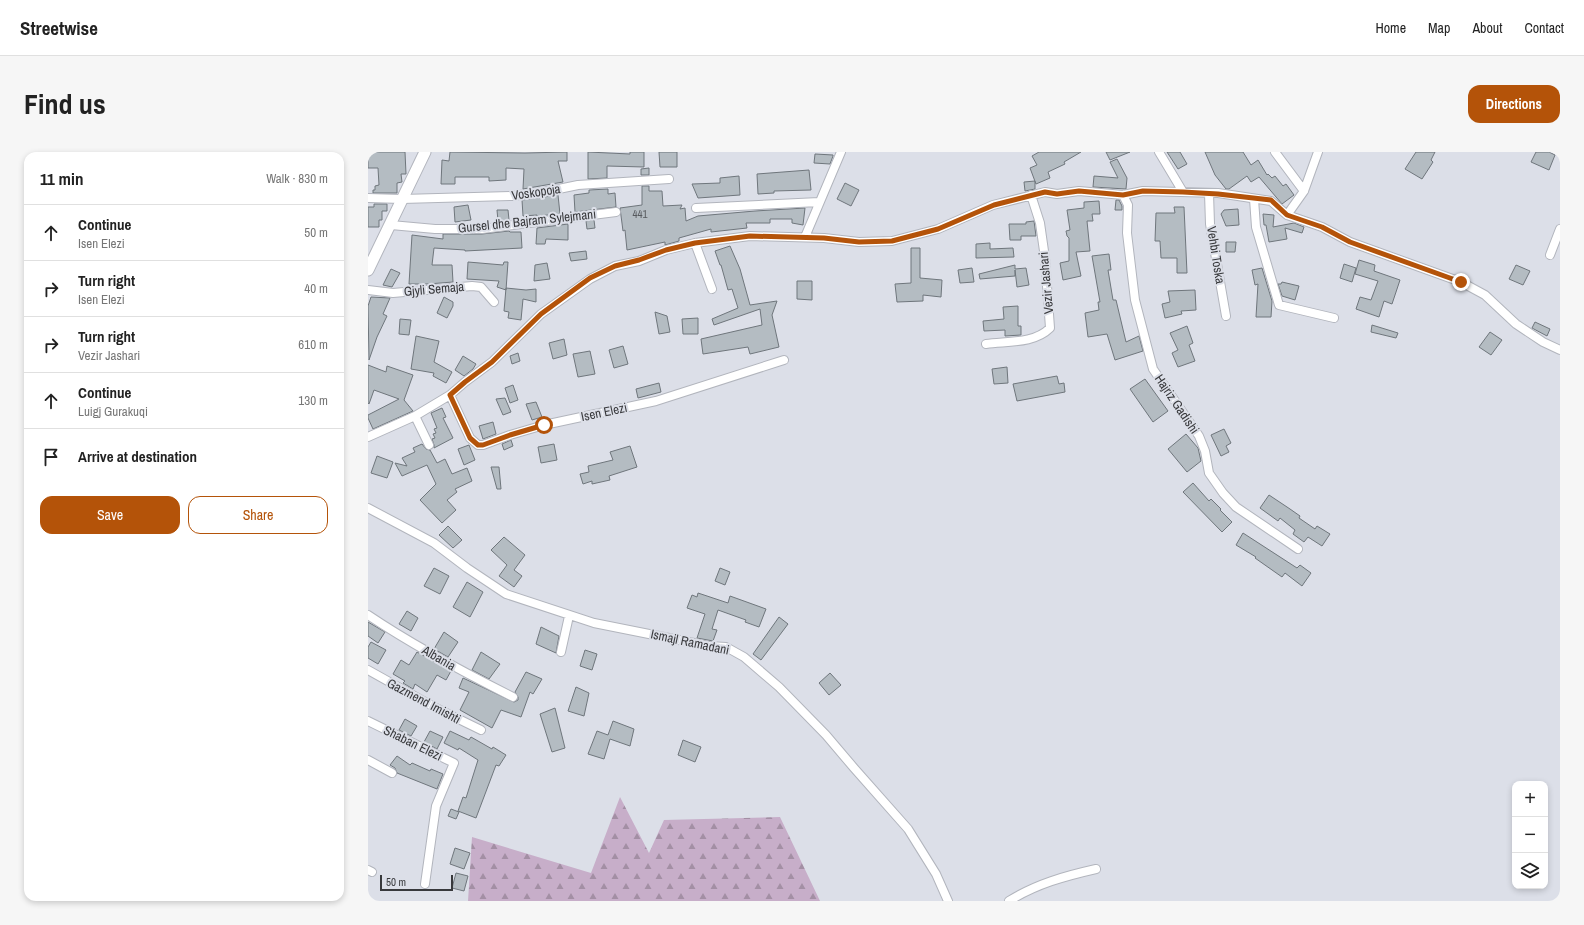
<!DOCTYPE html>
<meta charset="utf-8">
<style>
:root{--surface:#fff;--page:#f6f6f6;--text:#222;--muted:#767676;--line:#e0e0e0;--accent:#b45309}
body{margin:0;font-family:"Archivo Narrow",sans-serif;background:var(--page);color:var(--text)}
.controls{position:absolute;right:12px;bottom:12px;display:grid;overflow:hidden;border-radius:8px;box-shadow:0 2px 6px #0003}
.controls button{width:36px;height:36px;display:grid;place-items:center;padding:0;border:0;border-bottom:1px solid var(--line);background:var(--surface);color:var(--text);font:20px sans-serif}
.scale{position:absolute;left:12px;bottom:10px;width:73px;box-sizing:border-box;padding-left:4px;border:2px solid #38393c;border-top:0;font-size:11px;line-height:14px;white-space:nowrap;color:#38393c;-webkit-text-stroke:3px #dcdfe8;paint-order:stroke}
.stop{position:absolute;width:12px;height:12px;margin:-9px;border:3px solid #b45309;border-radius:50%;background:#fff}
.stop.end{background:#b45309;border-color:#fff;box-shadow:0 1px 4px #0008}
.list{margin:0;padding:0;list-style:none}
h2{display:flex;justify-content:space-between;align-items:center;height:52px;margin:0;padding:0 16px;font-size:17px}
h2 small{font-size:13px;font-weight:400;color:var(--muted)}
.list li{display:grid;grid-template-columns:26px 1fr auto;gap:12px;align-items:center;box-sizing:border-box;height:56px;padding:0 16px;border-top:1px solid var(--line)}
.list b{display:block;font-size:15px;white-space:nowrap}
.list p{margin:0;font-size:13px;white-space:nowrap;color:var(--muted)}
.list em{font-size:13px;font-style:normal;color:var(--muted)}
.actions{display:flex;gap:8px;padding:12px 16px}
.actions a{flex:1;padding:9px 0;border:1px solid var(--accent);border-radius:12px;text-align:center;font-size:14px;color:var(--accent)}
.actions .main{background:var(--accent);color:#fff}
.icon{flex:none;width:22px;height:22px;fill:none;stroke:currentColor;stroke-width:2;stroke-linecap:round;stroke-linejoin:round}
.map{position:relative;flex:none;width:1192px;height:749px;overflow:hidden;border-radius:12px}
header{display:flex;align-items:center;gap:24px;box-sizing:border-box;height:56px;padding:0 20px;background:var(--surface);border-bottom:1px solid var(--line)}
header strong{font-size:19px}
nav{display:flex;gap:22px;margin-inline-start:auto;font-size:14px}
.intro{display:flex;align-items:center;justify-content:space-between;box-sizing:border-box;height:96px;padding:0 24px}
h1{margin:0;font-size:28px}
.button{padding:10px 18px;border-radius:12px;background:var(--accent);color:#fff;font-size:14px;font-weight:700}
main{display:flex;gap:24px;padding:0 24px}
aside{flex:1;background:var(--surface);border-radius:12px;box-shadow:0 2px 6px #0003}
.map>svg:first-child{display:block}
</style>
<header>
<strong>Streetwise</strong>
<nav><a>Home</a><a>Map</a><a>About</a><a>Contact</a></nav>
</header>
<div class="intro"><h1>Find us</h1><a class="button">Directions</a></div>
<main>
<aside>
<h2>11 min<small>Walk · 830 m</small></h2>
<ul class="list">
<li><svg class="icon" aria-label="ahead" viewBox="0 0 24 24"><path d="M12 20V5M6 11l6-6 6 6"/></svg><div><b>Continue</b><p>Isen Elezi</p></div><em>50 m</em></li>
<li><svg class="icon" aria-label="right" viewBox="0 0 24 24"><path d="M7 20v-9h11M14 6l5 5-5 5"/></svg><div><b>Turn right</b><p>Isen Elezi</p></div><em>40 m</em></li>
<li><svg class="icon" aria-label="right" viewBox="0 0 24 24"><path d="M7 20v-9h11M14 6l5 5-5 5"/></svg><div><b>Turn right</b><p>Vezir Jashari</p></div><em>610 m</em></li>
<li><svg class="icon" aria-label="ahead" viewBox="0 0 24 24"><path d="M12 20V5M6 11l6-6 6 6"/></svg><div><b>Continue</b><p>Luigj Gurakuqi</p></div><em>130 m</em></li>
<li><svg class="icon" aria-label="arrive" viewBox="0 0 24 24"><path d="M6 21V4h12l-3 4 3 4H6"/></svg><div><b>Arrive at destination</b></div></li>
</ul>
<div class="actions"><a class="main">Save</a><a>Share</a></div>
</aside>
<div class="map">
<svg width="1192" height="749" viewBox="0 0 1192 749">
<defs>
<pattern id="forest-firs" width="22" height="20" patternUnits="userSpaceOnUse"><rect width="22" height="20" fill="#c7aec9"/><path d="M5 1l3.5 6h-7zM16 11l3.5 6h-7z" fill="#a38fa4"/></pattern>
</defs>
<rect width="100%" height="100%" fill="#dcdfe8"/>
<!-- forest -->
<path fill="url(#forest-firs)" d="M252,645L281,701L296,668L412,665L452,749H100L104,685L223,721Z"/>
<!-- building -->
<path fill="#b4bcc2" stroke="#6f767c" d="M0,0H37L38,22H33L34,30L29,31V41H5V38H7V34L11,33L10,16H0Z
M82,0L157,1L199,0V9H190L195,30L155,37L156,17L138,16V28L121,29V25H87V32H73L74,8L81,9Z
M220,0L262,2V0H276V15L239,14V26L220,27Z
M291,0H309V15H292Z
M671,0H713L696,10L697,12L680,20L682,26L668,32L662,16L669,13L664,4Z
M738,0H762L742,8Z
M799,0H812L819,12L810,17Z
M837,0H875L883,13L890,8L899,23L900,22L904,26L907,24L915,34L918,32L926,43L914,52L891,25L883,30L879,24L861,37H858L847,23Z
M1048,0H1067L1063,8L1065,10L1054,27L1037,17Z
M1168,0H1181L1187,3L1181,18L1163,10Z
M447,2L465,3V4L462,12L446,11Z
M749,7L759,26L758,37L725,35L726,24L750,26L742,10Z
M281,16V23H273V17Z
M441,18L443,38L406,39V41L390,42L389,22Z
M371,24L372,43L330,46L324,32L352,31V26Z
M667,29V37L657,39L656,30Z
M477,31L491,38L483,54L469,47Z
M274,34H281V39H294L295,54L314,53L312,57L317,56L318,69L330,64L387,59L437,56L435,73L424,71V67H402V71H378L379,76L343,80V77L311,86V89L297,93V90L259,98L257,78L255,79L252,56L274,53Z
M240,37V42L247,41L248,55L207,60L206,43L221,41V38Z
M190,43L192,62L169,64V63L155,64L154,48Z
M748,48H751L754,54V58H747Z
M731,49L732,62H724L725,69H719L722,99L708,100L713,124L695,128L692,111L701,109V86L699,84L698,79L702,78L699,58L716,56V50Z
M6,52H19V59H14V68H11V75H0V55H6Z
M100,53L103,68L87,70L86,55Z
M806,55H816L819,121H809V106H793L792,89H787L788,61H807Z
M870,57L871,73L858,74L853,62L856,58Z
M129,58H140L141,68L130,69Z
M895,62L906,63L905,75L926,71L936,75L934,81L917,76L919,87L901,90L898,73H896Z
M226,68L227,76L219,77L218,69Z
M666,69L668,84H653V88H642L641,72H658V70Z
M200,72V88L178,87L177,92H168L169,76Z
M141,79L142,80H153L154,96L97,99V98L66,96L64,113H84L85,130L60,132H41L44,83L75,87V82H114Z
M858,90H868L867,100H858Z
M622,91V97L645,96L646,105L608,106V92Z
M362,94L372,117L382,153L409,149L404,163L411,195L382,202L380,195L335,202L333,187L394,173L392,157L346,173L344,167L370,156L364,137L360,138L353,113H352L347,99Z
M543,96H552V126L574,128L573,145L555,143V149L529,150L527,132L543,131Z
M218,99L219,107L203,109L201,101Z
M741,102L743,118H740L745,148H748L758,190L771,184L775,199L747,208L739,182L720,185L717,161L731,158L730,150H732L724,104Z
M991,108L1007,113L1006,119L1032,128L1024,152L1016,149L1011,165L988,157L992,145L1003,148L1010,129L987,122Z
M100,110L135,113L136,110H140L138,138L129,135L131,129L99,127Z
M179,111L182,127L166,129L167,113Z
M976,112L988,116L984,130L972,126Z
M647,113V117L658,116L661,133L649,135L647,118V124L612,127L611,122Z
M1148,113L1162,119L1155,133L1141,127Z
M604,116L606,130L592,131L590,118Z
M894,116L904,149L903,165H888L890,132L887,133L884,118Z
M23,117L32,121L24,135L15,133Z
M429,129H444V148L429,147Z
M914,130L931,134L927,148L914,144L910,132H913Z
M138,136L158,138L168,137V150L155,147L153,168L140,166L141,160L136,159Z
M827,138L828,158L813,159L814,162L797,166L794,152L802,150L800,139Z
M3,145L22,146L15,162L19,164L9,185L1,208L0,154Z
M76,145L85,150V154L79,166L69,161Z
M650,154V174H653V183L637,184V178L616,179L615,169L636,167L635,155Z
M287,160L299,164L302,180L291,182Z
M330,166V182H315L314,167Z
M32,167L43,168L41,183L31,182Z
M1167,170L1182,177L1179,184L1164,176Z
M1004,173L1030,181L1028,186L1003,180Z
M819,174L825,191L821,193L827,209L810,215L804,201L810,198L802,181Z
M1122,180L1134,188L1123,203L1111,195Z
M48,184L71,189L66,210L84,220L78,231L65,224L66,221L43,217Z
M196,187L199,203L185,207L181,191Z
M255,194L260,212L246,216L241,198Z
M222,199L227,222L210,225L205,202Z
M150,201L152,209L144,212L142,204Z
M95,204L108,212L105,217L96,224L87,218Z
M0,213L18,220L19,214L45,223L36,248L45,259L5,277L0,266V263L31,247L6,238L1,252L0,251Z
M639,215L640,231L626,232L624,217Z
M689,224L691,232L696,231L697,240L649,249L645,232Z
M777,227L800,259L785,270L762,237Z
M291,231L293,240L270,246L268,237Z
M145,233L150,248L142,251L137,236Z
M137,246L143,260L135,263L128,247Z
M168,250L174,265L164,268L158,252Z
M74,256L78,265L75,266L85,286L66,296V293L64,287L67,286L65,282L68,281L66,277L69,276L63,261Z
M125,270L128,282L115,287L111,274Z
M856,277L863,291L858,294L861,300L853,304L843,283Z
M818,282L830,296L833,309L819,320L800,297Z
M143,288L145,294L136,298L134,292Z
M54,292L58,297L62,298L69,311L77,307L84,322L99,316L104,329L87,337L89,340L79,348L88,358L74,371L52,348L68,332L59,313L34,324L27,311L39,314L34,306L47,300L45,296Z
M186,292L189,308L173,311L170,295Z
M101,293L107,308L96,313L90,297Z
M262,294L269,315L241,324L242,328L224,332V329L215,332L212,322L221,320L220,314L245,308L242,300Z
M9,304L25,310L19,326L3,321Z
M123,315H131L133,337H129Z
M825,331L841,349L843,347L853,357L852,358L864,370L854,380L815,340Z
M901,343L922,357L932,364L931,366L947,377L949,374L962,382L954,394L940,385L936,390L925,382L927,378L912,366L910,369L892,356Z
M80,374L94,388L85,396L71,383Z
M875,381L929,416L932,413L943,421L934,434L917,421L914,425L887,406L888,405L868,393Z
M136,385L157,403L146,418L154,424L146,435L131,424L139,413L123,398Z
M66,416L81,424L72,442L56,434Z
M352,416L362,420L357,433L347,429Z
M99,430L115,440L102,465L85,455Z
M330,441L360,451L362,444L398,457L391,475L377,470L378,468L350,458L344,477L349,478L345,489L329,486L337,462L319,456L324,443L329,445Z
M39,459L50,466L43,479L31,472Z
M411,465L420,472L393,508L385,502Z
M0,470L17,480L10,491L0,484Z
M173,475L191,484L188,501L168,492Z
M76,480L90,490L80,505L66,497Z
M3,490L18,498L10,512L0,506V495Z
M217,498L229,502L224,518L212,514Z
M49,500L83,519L78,528L69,523L59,540L47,532L45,537L35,531L37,529L25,522L33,508L41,513Z
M113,500L132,512L121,527L104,518Z
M158,520L174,527L165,542L162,540L153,565L133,558L124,576L92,558L101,540L91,536L95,526L146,550L150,548V545L147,540Z
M462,521L473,533L461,543L451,531Z
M208,535L221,541L216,564L200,559Z
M187,556L197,596L184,600L172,562Z
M37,567L49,574L43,584L31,578Z
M245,569L266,577L262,594L242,587L236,607L220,602L229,579L240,583Z
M62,579L75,585L69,597L56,590Z
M82,579L101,588L103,585L124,597L125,595L138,603L131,614L128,613L108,666L90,659L95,645L98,646L110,608L91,596L90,598L76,591Z
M315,588L333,595L327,610L310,603Z
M29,604L42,613L44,611L62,619L63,617L75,622L69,637L29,621L27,616L22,613Z
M83,657L91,660L88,667L80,664Z
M87,696L102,701L96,717L82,712Z
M88,721L100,724L96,739L84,736Z"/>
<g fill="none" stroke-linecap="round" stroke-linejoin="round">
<!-- street casing -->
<g stroke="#b2b5bd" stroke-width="10">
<path id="street" d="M791,0L815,40
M907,0L936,39
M841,41L842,72L858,164
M755,43L760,53L759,81L767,148L785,217L831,284L837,299L841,321L855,341L868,355L930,397
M0,46L34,47L144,44L181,39L210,33L301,27
M886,47L888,75L911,153L966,166
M328,56L451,50
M919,63L954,75L982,90L1093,130L1117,143L1148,172L1175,190L1192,198
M23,73L67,77H114L248,60
M437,85L473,0
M327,91L344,137
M1182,103L1192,77
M0,138L25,141L104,134L113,135L126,150
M618,192C639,189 666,192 682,176L677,106L672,71L663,43
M82,243L102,286L110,293H115L142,283L176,273L288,249L416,208
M47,264L61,293
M0,285L47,264L82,243L97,230L124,210L173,162L222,127L247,114L271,109L298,98L327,91L382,84L456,86L491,90L524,89L570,77L625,53L677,40L689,42L711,39L755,43L775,39L850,41L903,49L919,63L936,39L950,0
M0,356L66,391L99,416L138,442L226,471L341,494L358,495L376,505L411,535L458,583L486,616L540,677L568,722L580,749
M0,463C46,494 95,520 145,545
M193,500L201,464
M0,518L68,556L113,578
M0,569L86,611L68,654L57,732
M0,608L24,621
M0,718L4,720
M641,749C668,732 697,724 728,717"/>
</g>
<!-- secondary casing -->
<g stroke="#b2b5bd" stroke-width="13">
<path id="secondary" d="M0,118L57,0"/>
</g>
<!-- street -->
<use href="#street" stroke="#fff" stroke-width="8"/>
<!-- secondary -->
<use href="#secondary" stroke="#fff" stroke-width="11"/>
</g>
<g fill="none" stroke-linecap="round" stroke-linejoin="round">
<!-- route -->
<path stroke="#b45309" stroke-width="5" d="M176,273L142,283L115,293H110L102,286L82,243L97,230L124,210L173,162L222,126L247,114L271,108L298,98L327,91L382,84L456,86L491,90L524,89L570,77L626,53L677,40L689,42L711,39L755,43L775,39L815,40L850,42L903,48L919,63L954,75L982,90L1093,130"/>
</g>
<g text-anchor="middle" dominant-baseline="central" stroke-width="4" stroke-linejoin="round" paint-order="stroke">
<!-- number labels -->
<g font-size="11" fill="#575a5e">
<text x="272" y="62">441</text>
</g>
<!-- street labels -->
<g font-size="13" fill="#38393c" stroke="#dcdfe8">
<text transform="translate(168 40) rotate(-8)">Voskopoja</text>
<text transform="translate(159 69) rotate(-6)">Gursel dhe Bajram Sylejmani</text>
<text transform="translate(848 103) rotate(81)">Vehbi Toska</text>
<text transform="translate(678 131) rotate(-95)">Vezir Jashari</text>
<text transform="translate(66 137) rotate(-5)">Gjyli Semaja</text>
<text transform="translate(809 252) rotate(56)">Hajriz Gadishi</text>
<text transform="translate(236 260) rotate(-12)">Isen Elezi</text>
<text transform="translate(322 490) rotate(12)">Ismajl Ramadani</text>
<text transform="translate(71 506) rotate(30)">Albania</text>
<text transform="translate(56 549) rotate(28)">Gazmend Imishti</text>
<text transform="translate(45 591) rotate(26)">Shaban Elezi</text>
</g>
</g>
</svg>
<div class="controls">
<button>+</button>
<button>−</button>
<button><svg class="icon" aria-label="layers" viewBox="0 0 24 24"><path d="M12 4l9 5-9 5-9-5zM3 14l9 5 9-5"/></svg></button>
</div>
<div class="scale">50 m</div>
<div class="stop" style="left:176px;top:273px"></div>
<div class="stop end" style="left:1093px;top:130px"></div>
</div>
</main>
